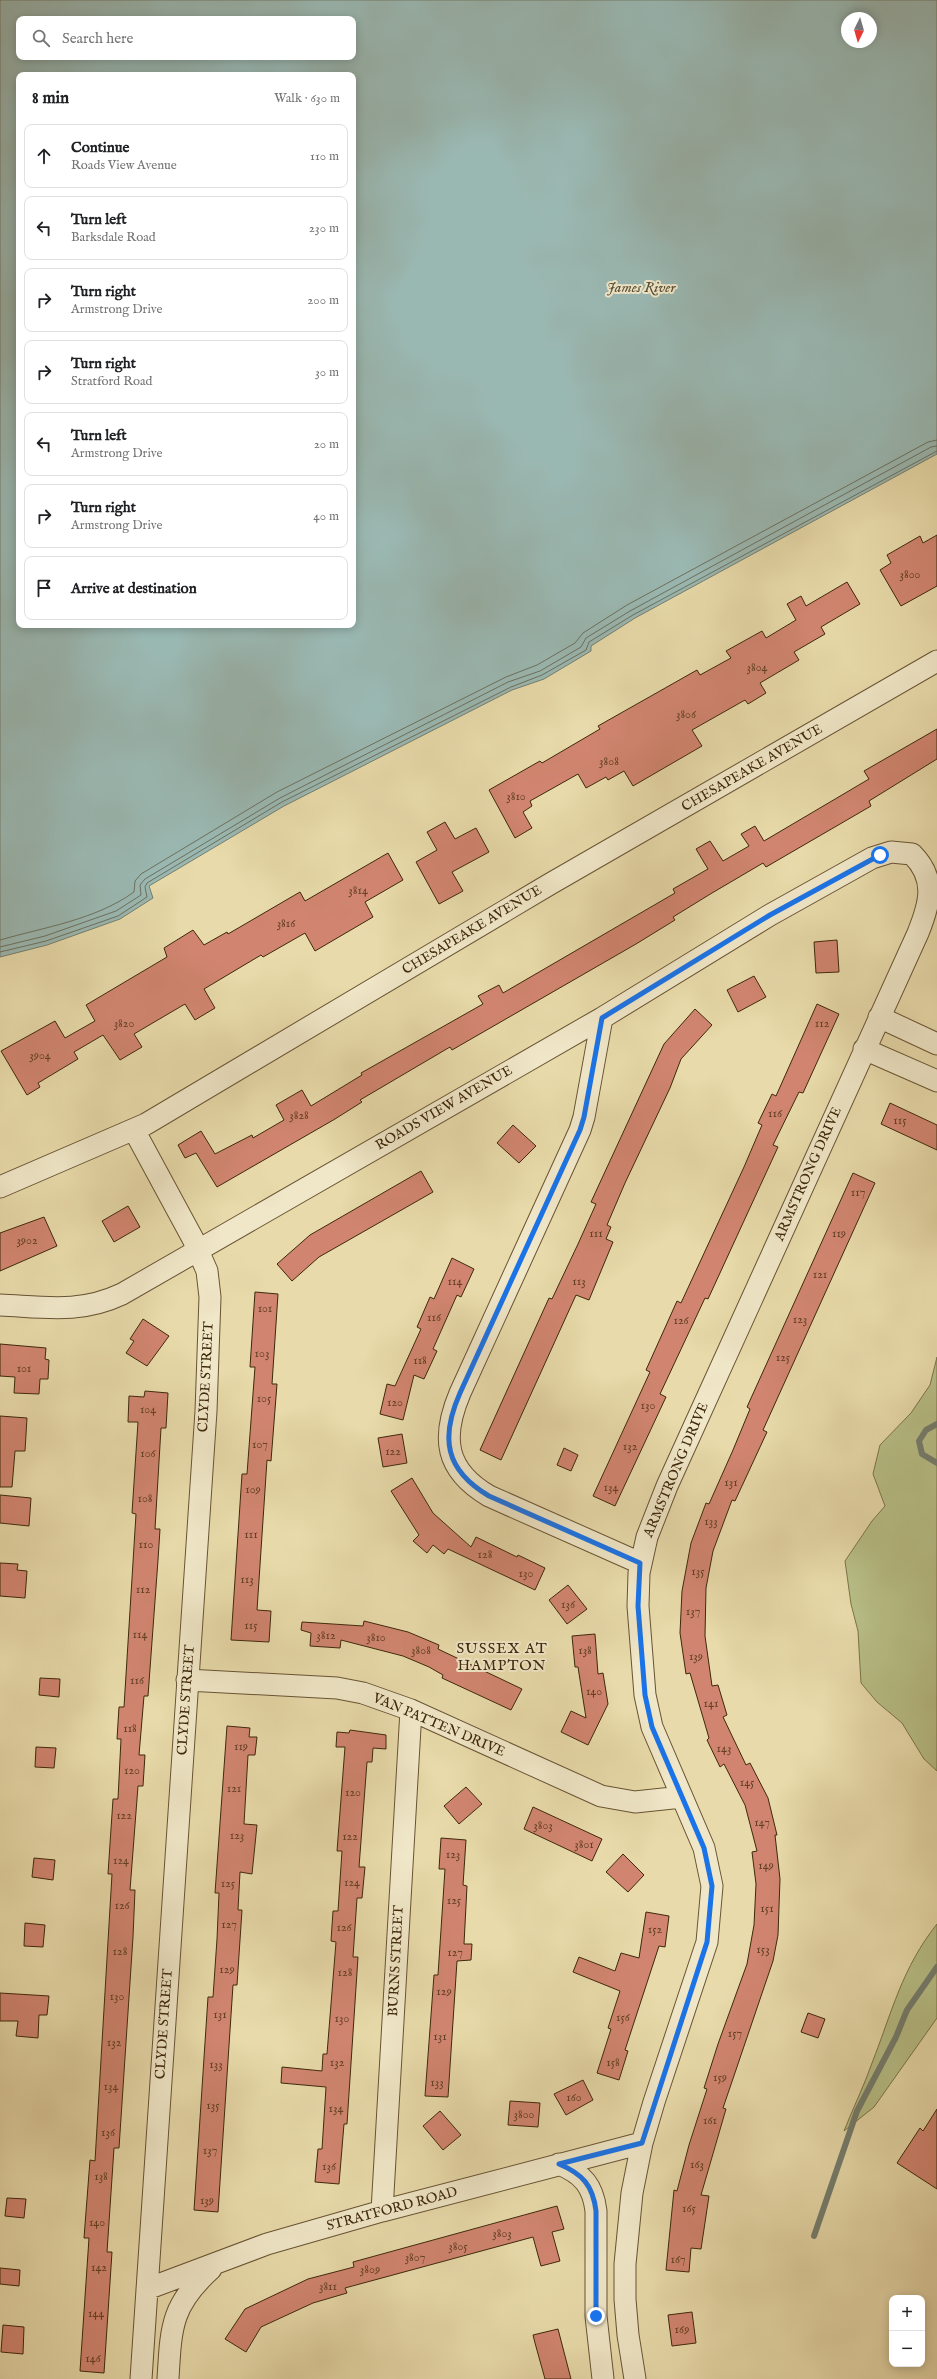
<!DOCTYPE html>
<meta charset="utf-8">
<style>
:root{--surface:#fff;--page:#f2f2f2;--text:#202124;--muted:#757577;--line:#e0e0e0}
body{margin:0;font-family:"IM FELL English",serif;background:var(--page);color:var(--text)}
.controls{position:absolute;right:12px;bottom:12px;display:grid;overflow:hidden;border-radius:8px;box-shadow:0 2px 10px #0003}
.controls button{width:36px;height:36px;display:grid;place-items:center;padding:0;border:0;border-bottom:1px solid var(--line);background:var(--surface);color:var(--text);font:20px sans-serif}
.compass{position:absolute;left:841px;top:12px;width:36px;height:36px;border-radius:50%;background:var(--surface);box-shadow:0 2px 10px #0003;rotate:185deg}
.stop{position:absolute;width:12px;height:12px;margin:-9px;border:3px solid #1a73e8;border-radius:50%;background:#fff}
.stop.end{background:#1a73e8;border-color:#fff;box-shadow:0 1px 4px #0008}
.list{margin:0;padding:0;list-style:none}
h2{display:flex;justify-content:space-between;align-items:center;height:52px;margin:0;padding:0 16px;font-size:17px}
h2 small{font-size:13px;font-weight:400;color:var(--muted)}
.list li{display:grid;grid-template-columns:26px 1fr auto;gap:12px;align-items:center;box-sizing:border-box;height:64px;margin:0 8px 8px;padding:0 8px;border:1px solid var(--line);border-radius:8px}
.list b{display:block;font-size:15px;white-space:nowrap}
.list p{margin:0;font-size:13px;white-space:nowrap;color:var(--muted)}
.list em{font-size:13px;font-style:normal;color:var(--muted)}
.icon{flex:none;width:22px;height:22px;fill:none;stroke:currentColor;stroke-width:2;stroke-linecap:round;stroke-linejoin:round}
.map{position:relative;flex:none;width:937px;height:2379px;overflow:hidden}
.search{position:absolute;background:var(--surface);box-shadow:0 2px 10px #0003;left:16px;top:16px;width:340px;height:44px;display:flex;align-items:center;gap:10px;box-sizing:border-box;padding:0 14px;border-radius:8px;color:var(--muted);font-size:15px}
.panel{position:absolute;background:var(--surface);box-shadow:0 2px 10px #0003;left:16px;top:72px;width:340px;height:556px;border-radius:8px}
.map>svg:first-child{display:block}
</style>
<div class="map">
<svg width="937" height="2379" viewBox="0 0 937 2379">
<rect width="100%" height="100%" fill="#e8daaa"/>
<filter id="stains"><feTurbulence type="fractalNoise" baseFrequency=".005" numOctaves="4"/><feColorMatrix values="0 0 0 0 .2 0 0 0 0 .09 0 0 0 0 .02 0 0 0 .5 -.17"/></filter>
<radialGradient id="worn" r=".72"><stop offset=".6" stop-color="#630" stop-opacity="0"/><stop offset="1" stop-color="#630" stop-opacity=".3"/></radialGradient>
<!-- green -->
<path fill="#b8bf87" stroke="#7b7449" d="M937,1357V1771L924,1759L902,1723L877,1702L861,1683L858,1631L851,1604L845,1561L872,1521L885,1506L873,1474L880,1445L911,1413L930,1385Z
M937,1924V2018L874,2107L844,2131C853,2108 864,2086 872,2063C892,2012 902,1968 937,1924Z"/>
<!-- water -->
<path fill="#9ab8b2" stroke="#757e6f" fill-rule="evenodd" d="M0,0H937V454L635,618L591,646V651L544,679L512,690L284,806L149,886L153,898L120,919L47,945L0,957ZM847,18H871V42H847ZM19,19H353V57H19ZM19,75H353V625H19Z"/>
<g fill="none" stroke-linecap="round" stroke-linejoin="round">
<!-- shore -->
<path stroke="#6c705e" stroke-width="1" d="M0,940C45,927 95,920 134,892L135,881L141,874L277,792L506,677L537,665L575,643L583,633L627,605L928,442L937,440
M0,947L45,936L116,911L141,895L140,885L145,879L280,798L508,682L540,671L581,647L586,638L630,611L931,447L937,446
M0,952L46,941L118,916L147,897L145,887L147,883L282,802L511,687L542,675L586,650L589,642L633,615L937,451"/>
<!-- stream -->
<path stroke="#757e6f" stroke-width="6" d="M937,1424L926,1430L919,1441L922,1454L937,1463
M814,2236L857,2111L896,2037L907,2010L937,1967"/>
</g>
<!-- building -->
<path fill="#d18570" stroke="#3e280b" d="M937,535V586L901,606L880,570L891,563L887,555L920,536L923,543Z
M847,582L860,604L821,627L825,634L794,652L799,660L760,683L766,693L748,704L745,700L692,730L702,746L633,786L624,771L608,780L606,777L586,788L578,774L530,801L532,806L523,812L532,828L515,838L489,790L540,761L542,763L600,729L598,726L697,670L700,675L731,658L726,651L762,631L766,638L796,620L787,604L801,596L806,606Z
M937,729V759L869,801L871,806L766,867L763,863L712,893L673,917L675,920L636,944L452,1050L450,1047L360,1100L362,1102L335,1119L217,1187L196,1153L185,1158L178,1145L201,1131L215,1154L252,1135L253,1138L284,1120L276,1105L302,1090L311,1106L362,1075L361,1073L483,1004L478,996L499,985L503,993L675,893L673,889L708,869L696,849L710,841L723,861L749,846L741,834L755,826L764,841L869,779L864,771Z
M445,822L455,839L476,828L489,852L452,872L463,891L439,904L416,862L437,850L427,832Z
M388,853L403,880L365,902L373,917L315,951L305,933L263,957L261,955L204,989L215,1008L195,1020L185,1004L134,1034L142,1047L120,1060L103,1035L74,1052L78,1059L38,1083L40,1087L27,1095L1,1051L55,1021L65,1038L95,1021L86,1005L167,957L164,948L193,930L204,945L227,932L228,934L300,892L305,901Z
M837,940L839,972L816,973L814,942Z
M754,976L766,997L738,1012L727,990Z
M817,1004L839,1014L803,1093L799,1092L773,1145L778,1147L708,1299L705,1298L660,1394L666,1397L615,1506L593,1496L650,1372L646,1370L664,1330L677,1301L681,1303L744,1167L762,1125L758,1123L772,1094L776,1096Z
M695,1009L712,1025L681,1059L670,1088L625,1183L607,1225L611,1227L606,1239L613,1242L589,1300L576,1295L501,1460L480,1450L549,1298L552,1299L578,1244L596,1204L591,1202L664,1044Z
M890,1103L937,1125V1150L881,1124Z
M513,1125L536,1146L519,1163L497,1143Z
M421,1171L433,1192L319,1257L292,1281L277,1264L310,1235Z
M853,1173L875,1183L763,1430L767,1432L735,1501L732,1500L713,1551L706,1588L705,1636L712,1686L718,1685L727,1715L723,1717L746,1765L750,1763L768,1798L777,1835H775L780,1879L778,1935L773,1961L723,2108L726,2109L701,2195L709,2196L701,2249L691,2248L689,2272L666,2270L674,2190L677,2191L689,2145L707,2089L704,2088L718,2044L747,1964L754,1925L756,1884L752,1852L757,1851L745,1805L724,1764L720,1767L707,1740L709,1738L690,1673L686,1674L680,1633L682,1591L691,1543L706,1503L709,1504L733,1450L750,1409L747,1407Z
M128,1206L140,1227L114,1242L102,1221Z
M44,1217L57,1246L0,1271V1233Z
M452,1258L474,1269L461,1297L457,1295L433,1349L437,1351L424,1379L414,1375L403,1420L380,1414L387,1384L395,1386L421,1329L417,1327L430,1297L434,1299Z
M255,1292L278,1294L272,1384H277L271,1461L267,1460L257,1610L271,1611L269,1642L231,1640L242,1474H247L255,1367H250Z
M143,1319L169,1336L147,1366L126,1353L134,1341L130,1339Z
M0,1344L46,1348L45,1359L49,1360L48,1379H40L39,1394L14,1393L15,1377L0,1376Z
M145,1391L168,1393L166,1428H161L155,1529H160L158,1560L148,1696H144L139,1755H145L143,1786H138L130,1890H135L133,1937L119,2148H114L107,2252H112L104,2373L80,2371L89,2238H84L90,2160L95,2161L112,1874H108L113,1799H118L121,1739H117L119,1707H124L136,1514L132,1513L138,1422H128L129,1396L144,1397Z
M0,1416L27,1418L25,1451H15L12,1487H0Z
M402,1434L407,1463L383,1467L378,1438Z
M564,1448L578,1455L571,1471L557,1465Z
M412,1478L433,1513L471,1547L476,1537L517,1557L518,1555L545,1568L535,1590L448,1549L444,1554L433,1545L427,1553L413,1541L419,1535L391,1491Z
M0,1495L31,1498L29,1526L0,1523Z
M0,1563L18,1564L17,1570L27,1571L25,1598L0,1596Z
M568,1585L587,1609L567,1624L549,1600Z
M364,1621L408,1632L439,1645L438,1649L522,1689L511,1710L442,1678L443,1675L429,1667L403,1656L341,1640L340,1648L310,1646L311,1633L301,1630L302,1622L363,1626Z
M595,1634L598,1674L603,1673L608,1704L588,1745L561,1732L571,1711L586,1718L578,1667H575L572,1636Z
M40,1678L60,1679L59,1697L39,1695Z
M227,1726L250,1728L249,1737H257L255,1755H248L244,1824L257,1825L252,1874L240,1872L238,1910H242L237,1985H233L218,2212L194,2210L208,1997H213L217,1939L219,1893H215Z
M350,1730L386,1735V1749L373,1748L372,1762H367L359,1867H365L362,1898H357L353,1957H358L347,2124H344L339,2184L315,2182L318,2149H322L326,2087L281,2083L282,2067L322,2071L323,2054H327L336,1942L331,1941L333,1911H338L342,1851H337L345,1747H336L337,1732L349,1733Z
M36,1747L56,1748L54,1768L35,1767Z
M466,1787L482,1804L459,1824L444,1806Z
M533,1807L602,1839L592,1861L524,1829Z
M441,1838L466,1840L463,1885L467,1886L464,1944H472L471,1960L457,1961L448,2097L425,2096L434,1975H438L445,1869H439Z
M623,1854L644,1875L628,1892L606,1872Z
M34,1858L55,1860L53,1880L32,1877Z
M646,1912L669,1916L665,1947L659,1946L625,2050L628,2051L619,2080L597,2073L611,2029L608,2028L620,1991L573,1972L579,1957L615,1971L621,1953L639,1958Z
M25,1923L45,1925L43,1947L24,1946Z
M0,1993L49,1996L47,2015H39L38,2038L16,2036L18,2021H0Z
M808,2013L825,2019L818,2038L801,2032Z
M583,2080L593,2100L566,2115L554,2094Z
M510,2101L540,2103L538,2127L508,2125Z
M937,2109V2189L897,2163L920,2128L923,2131Z
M440,2111L461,2135L443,2150L423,2126Z
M7,2198L26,2199L24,2218L5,2216Z
M557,2206L564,2229L552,2232L560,2261L541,2266L533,2237L345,2288L347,2293L313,2303L261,2327L246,2352L225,2339L245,2309L308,2279L354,2267L353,2262Z
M0,2268L20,2270L19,2286L0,2284Z
M692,2312L696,2343L672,2346L668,2315Z
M3,2325L24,2327L23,2354L1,2352Z
M558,2329L571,2379H545L535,2343L533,2335Z"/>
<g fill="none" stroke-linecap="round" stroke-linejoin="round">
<!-- street casing -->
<g stroke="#685433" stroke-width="23">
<path id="street" d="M879,1017L937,1044
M602,1018L584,1117L580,1130L460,1393C441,1438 445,1470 489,1496L640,1563
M864,1049L937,1081
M134,1130L193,1239L207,1271L210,1297L206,1411L141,2379
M0,1187L146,1124L550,884L937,661
M0,1305C44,1307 80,1314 122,1294L602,1018L770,915L872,858L891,852L912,854C937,879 930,903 918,933L667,1486L647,1537L639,1573L638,1606L645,1695L652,1727L704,1848L712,1886L707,1942L654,2102L642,2143L632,2193L625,2264V2299L628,2335L635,2379
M187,1680L337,1688L363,1693L411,1710L601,1796L635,1802L682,1797
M559,2164C583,2174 593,2186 596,2211V2316L603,2379
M382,2211L411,1710
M147,2289L267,2244L382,2211L642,2143
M168,2379C171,2327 171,2305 211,2269"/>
</g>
<!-- street -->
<use href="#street" stroke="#f0e7c8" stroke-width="21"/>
</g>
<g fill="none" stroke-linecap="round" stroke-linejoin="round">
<!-- route -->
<path stroke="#1a73e8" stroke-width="5" d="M596,2316V2211C593,2186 583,2174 559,2164L642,2143L707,1942L712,1886L704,1848L652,1727L645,1695L638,1606L640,1563L489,1496C445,1470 440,1438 460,1393L580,1130L584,1117L602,1018L770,915L880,855"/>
</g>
<g text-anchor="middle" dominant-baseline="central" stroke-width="4" stroke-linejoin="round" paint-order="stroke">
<!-- number labels -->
<g font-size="12" fill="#633f24">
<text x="910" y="574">3800</text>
<text x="757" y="667">3804</text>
<text x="686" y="714">3806</text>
<text x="609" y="761">3808</text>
<text x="516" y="796">3810</text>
<text x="358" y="890">3814</text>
<text x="286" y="923">3816</text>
<text x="124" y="1023">3820</text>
<text x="822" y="1023">112</text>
<text x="40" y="1055">3904</text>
<text x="775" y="1113">116</text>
<text x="299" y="1115">3828</text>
<text x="900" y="1120">115</text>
<text x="858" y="1192">117</text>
<text x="596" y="1233">111</text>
<text x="839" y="1233">119</text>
<text x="27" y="1240">3902</text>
<text x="820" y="1274">121</text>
<text x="455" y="1281">114</text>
<text x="579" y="1281">113</text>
<text x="265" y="1308">101</text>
<text x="434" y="1317">116</text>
<text x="800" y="1319">123</text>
<text x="681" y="1320">126</text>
<text x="262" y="1353">103</text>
<text x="783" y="1357">125</text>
<text x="420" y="1360">118</text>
<text x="24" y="1368">101</text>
<text x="264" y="1398">105</text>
<text x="395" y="1402">120</text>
<text x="648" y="1405">130</text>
<text x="148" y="1409">104</text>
<text x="260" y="1444">107</text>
<text x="630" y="1446">132</text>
<text x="393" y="1451">122</text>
<text x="148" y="1453">106</text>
<text x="731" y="1482">131</text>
<text x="611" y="1487">134</text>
<text x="253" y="1489">109</text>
<text x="145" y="1498">108</text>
<text x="711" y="1521">133</text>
<text x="251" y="1534">111</text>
<text x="146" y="1544">110</text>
<text x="485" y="1554">128</text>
<text x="698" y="1571">135</text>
<text x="526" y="1573">130</text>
<text x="247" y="1579">113</text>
<text x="143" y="1589">112</text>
<text x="568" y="1604">136</text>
<text x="693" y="1611">137</text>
<text x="251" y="1625">115</text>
<text x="140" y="1634">114</text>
<text x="326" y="1635">3812</text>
<text x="376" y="1637">3810</text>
<text x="421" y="1650">3808</text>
<text x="585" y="1650">138</text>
<text x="696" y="1656">139</text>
<text x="137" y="1680">116</text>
<text x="594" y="1691">140</text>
<text x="711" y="1703">141</text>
<text x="130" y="1728">118</text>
<text x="241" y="1746">119</text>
<text x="724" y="1748">143</text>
<text x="132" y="1770">120</text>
<text x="747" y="1782">145</text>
<text x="234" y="1788">121</text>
<text x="353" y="1792">120</text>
<text x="124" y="1815">122</text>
<text x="762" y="1822">147</text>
<text x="543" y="1825">3803</text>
<text x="237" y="1835">123</text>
<text x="350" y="1836">122</text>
<text x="584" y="1844">3801</text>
<text x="453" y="1854">123</text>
<text x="121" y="1860">124</text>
<text x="766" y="1865">149</text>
<text x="352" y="1882">124</text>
<text x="228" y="1883">125</text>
<text x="454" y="1900">125</text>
<text x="122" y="1905">126</text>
<text x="767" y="1908">151</text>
<text x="229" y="1924">127</text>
<text x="344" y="1927">126</text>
<text x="655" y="1929">152</text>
<text x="763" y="1949">153</text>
<text x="120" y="1951">128</text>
<text x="455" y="1952">127</text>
<text x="227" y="1969">129</text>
<text x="345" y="1972">128</text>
<text x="444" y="1991">129</text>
<text x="117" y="1996">130</text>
<text x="220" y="2014">131</text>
<text x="623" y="2017">156</text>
<text x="342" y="2018">130</text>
<text x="735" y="2033">157</text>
<text x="440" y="2036">131</text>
<text x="114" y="2042">132</text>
<text x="337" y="2062">132</text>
<text x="613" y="2062">158</text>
<text x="216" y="2064">133</text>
<text x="720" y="2077">159</text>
<text x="437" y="2082">133</text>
<text x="111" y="2086">134</text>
<text x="574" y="2097">160</text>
<text x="213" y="2105">135</text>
<text x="336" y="2108">134</text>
<text x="524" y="2114">3800</text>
<text x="710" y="2120">161</text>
<text x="108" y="2132">136</text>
<text x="210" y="2150">137</text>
<text x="697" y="2164">163</text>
<text x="329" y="2166">136</text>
<text x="101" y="2176">138</text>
<text x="207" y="2200">139</text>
<text x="689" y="2208">165</text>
<text x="97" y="2222">140</text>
<text x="502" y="2233">3803</text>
<text x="458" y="2246">3805</text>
<text x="415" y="2257">3807</text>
<text x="678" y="2259">167</text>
<text x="99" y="2267">142</text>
<text x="370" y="2269">3809</text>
<text x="328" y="2286">3811</text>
<text x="96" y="2313">144</text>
<text x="682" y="2329">169</text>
<text x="93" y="2358">146</text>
</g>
<!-- street labels -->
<g font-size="14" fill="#3e280b" stroke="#f0e7c8">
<text transform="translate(752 768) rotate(-30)">CHESAPEAKE AVENUE</text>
<text transform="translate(472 930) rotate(-31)">CHESAPEAKE AVENUE</text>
<text transform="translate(444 1108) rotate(-30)">ROADS VIEW AVENUE</text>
<text transform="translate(808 1174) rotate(-66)">ARMSTRONG DRIVE</text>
<text transform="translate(206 1377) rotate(-87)">CLYDE STREET</text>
<text transform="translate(676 1470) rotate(-67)">ARMSTRONG DRIVE</text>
<text transform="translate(186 1700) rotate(-86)">CLYDE STREET</text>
<text transform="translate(439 1725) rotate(23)">VAN PATTEN DRIVE</text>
<text transform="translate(396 1961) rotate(-87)">BURNS STREET</text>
<text transform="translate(164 2024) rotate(-86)">CLYDE STREET</text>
<text transform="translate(392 2209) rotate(-15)">STRATFORD ROAD</text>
</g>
<!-- water labels -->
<g font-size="15" font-style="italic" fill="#554c35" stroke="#f0e7c8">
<text x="641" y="287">James River</text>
</g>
<!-- neighbourhood labels -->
<g font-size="15" letter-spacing="1" fill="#3e280b" stroke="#f0e7c8">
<text x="502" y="1648">SUSSEX AT<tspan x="502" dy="17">HAMPTON</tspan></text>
</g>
</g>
<rect width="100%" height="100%" filter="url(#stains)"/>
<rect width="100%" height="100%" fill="url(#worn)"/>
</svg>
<div class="controls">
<button>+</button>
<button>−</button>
</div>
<svg class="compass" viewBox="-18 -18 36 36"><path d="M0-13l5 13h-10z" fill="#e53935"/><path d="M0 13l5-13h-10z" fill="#757577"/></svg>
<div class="stop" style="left:880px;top:855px"></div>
<div class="stop end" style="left:596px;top:2316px"></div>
<div class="search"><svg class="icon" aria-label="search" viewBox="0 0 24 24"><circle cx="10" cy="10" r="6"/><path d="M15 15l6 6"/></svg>Search here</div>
<section class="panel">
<h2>8 min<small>Walk · 630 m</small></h2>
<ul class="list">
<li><svg class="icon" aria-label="ahead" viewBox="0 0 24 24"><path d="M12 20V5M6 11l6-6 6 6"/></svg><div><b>Continue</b><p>Roads View Avenue</p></div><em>110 m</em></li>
<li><svg class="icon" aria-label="left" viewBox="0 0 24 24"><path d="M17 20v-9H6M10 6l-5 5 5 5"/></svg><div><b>Turn left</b><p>Barksdale Road</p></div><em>230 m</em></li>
<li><svg class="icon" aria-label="right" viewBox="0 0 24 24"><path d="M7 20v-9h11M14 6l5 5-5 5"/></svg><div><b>Turn right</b><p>Armstrong Drive</p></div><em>200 m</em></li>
<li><svg class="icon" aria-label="right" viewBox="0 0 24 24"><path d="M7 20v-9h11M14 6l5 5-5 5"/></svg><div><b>Turn right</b><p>Stratford Road</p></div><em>30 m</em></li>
<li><svg class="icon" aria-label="left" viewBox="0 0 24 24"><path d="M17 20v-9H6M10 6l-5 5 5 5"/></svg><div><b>Turn left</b><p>Armstrong Drive</p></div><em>20 m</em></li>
<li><svg class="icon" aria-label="right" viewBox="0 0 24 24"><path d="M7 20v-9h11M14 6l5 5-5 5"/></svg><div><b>Turn right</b><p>Armstrong Drive</p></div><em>40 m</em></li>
<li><svg class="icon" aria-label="arrive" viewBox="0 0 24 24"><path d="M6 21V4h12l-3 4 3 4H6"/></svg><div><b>Arrive at destination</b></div></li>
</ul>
</section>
</div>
